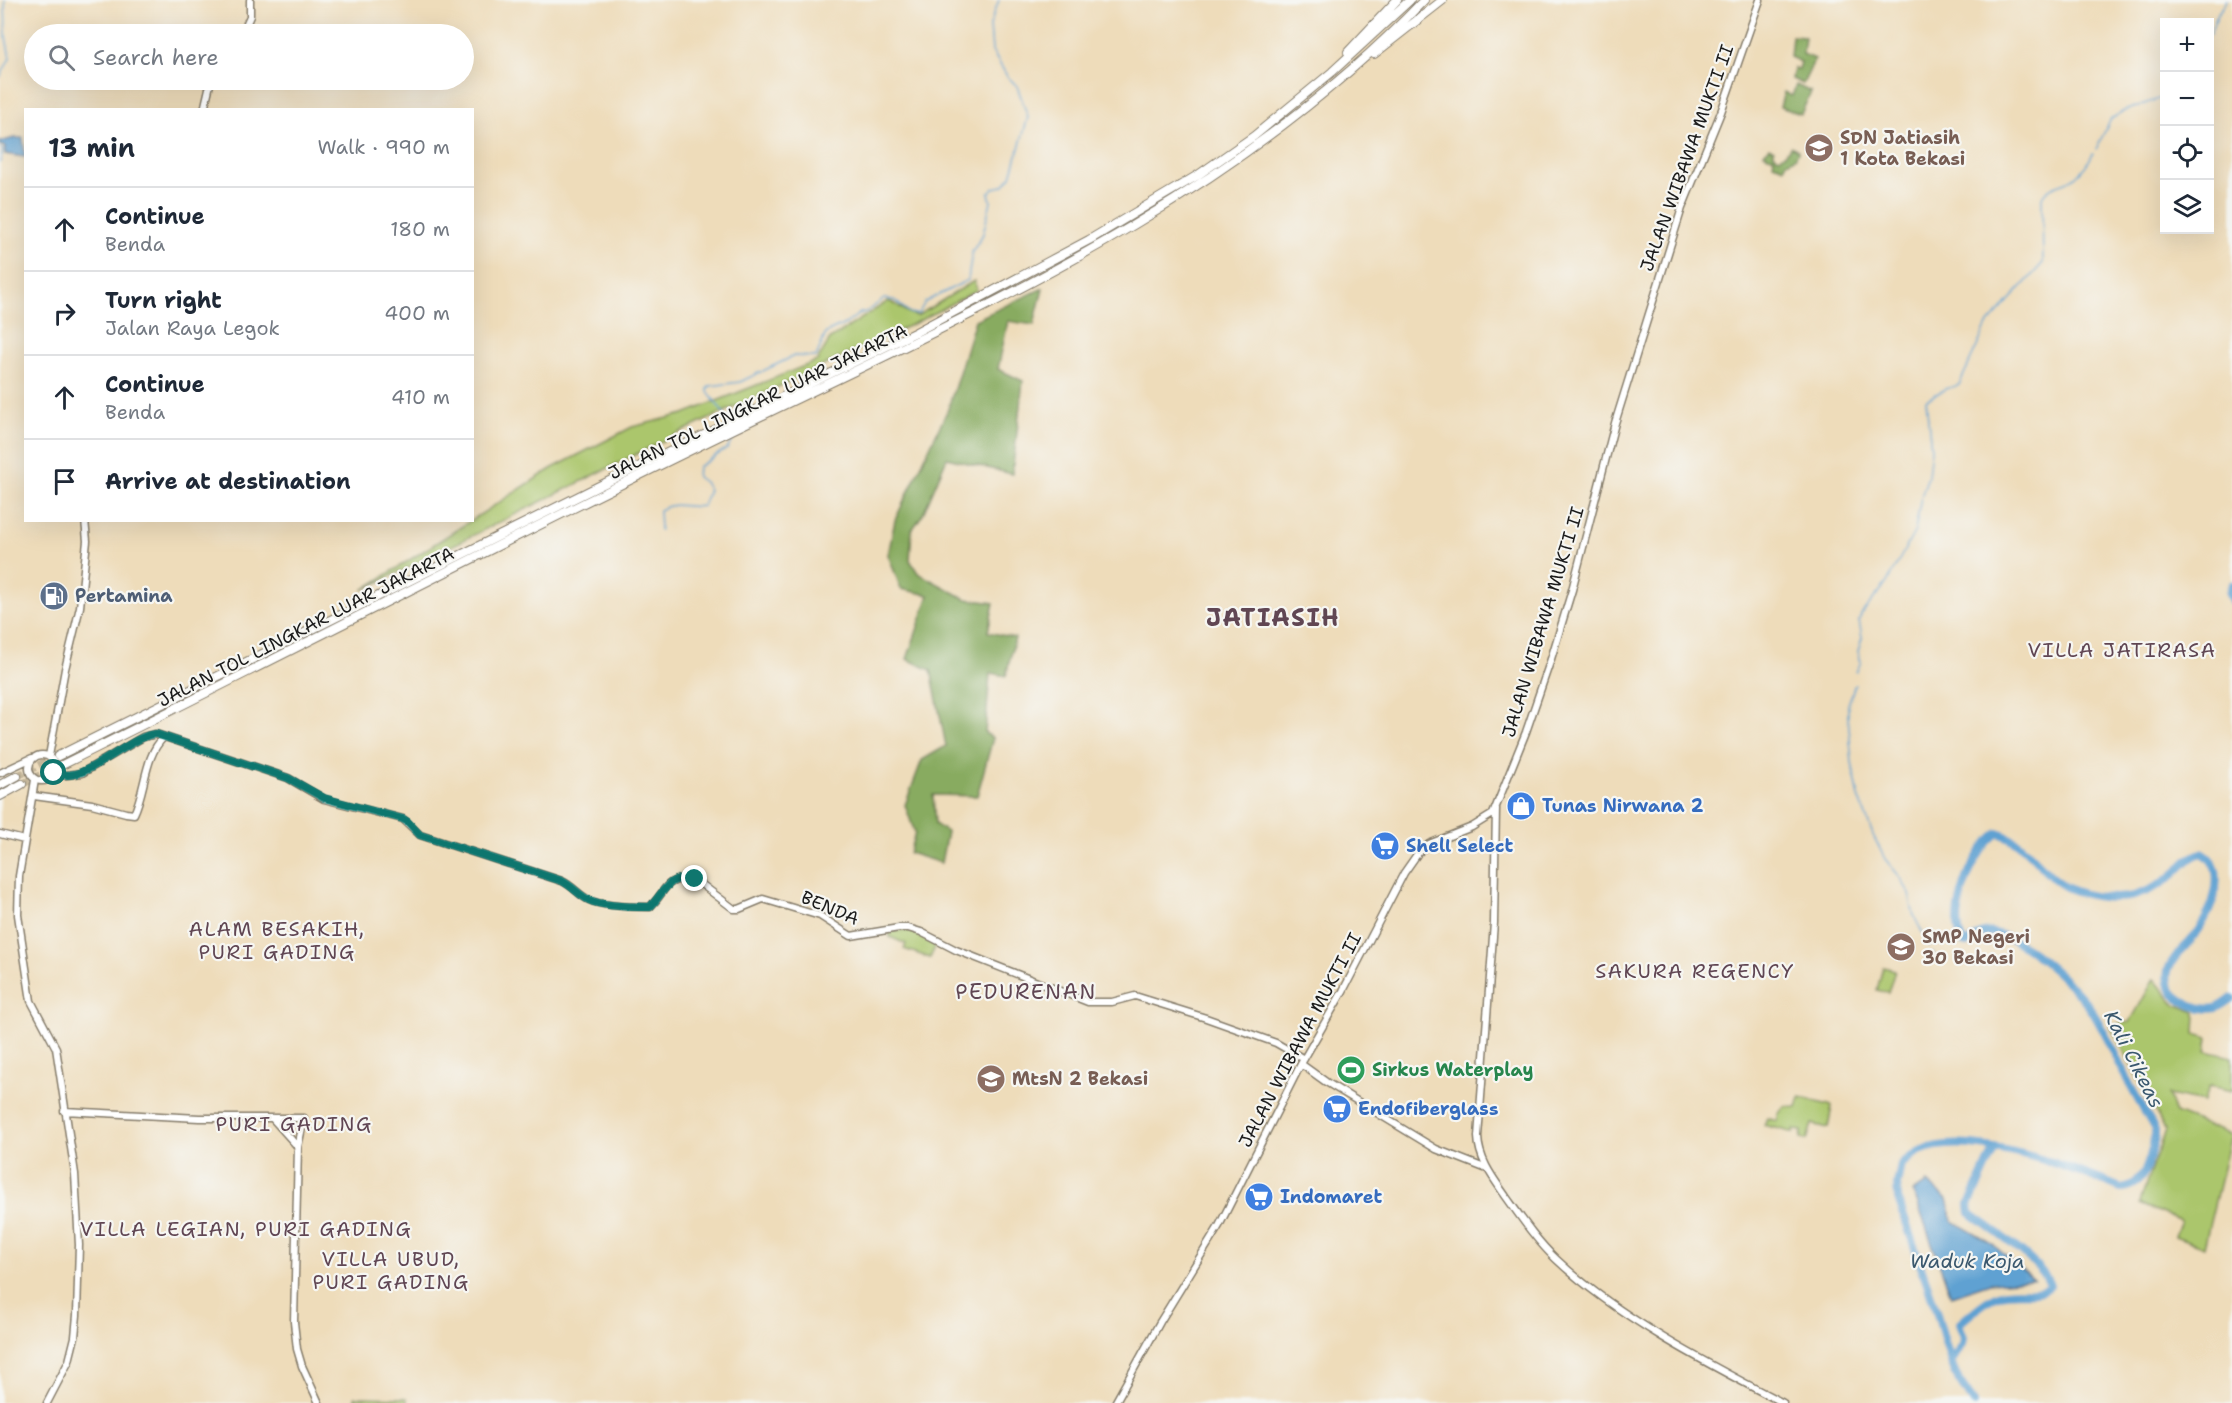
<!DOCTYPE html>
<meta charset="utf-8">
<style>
:root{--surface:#fff;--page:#f6f6f7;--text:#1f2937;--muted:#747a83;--line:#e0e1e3}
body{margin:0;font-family:"Shantell Sans",sans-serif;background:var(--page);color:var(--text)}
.controls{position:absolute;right:18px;top:18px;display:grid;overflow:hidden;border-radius:0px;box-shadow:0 6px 24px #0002}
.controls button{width:54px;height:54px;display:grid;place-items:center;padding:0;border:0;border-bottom:2px solid var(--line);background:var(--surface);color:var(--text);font:30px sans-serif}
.stop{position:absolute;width:18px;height:18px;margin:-14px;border:4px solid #0f766e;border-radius:50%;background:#fff}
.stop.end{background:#0f766e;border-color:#fff;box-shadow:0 2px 6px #0008}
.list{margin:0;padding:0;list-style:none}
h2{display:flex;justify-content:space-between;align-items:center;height:78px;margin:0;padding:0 24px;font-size:26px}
h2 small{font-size:20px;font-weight:400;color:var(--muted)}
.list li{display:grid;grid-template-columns:39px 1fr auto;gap:18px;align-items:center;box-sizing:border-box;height:84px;padding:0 24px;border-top:2px solid var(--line)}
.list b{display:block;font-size:22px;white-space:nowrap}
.list p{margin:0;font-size:20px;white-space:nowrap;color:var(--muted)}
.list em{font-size:20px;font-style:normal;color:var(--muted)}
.icon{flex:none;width:33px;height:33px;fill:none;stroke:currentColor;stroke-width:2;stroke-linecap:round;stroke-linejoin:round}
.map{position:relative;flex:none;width:2232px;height:1403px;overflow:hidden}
.search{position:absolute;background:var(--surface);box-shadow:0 6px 24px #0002;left:24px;top:24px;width:450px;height:66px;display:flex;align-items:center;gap:15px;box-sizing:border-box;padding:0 21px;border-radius:33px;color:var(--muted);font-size:22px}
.panel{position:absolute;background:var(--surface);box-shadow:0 6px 24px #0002;left:24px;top:108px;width:450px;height:414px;border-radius:0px}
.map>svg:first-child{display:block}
</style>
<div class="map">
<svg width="2232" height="1403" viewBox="0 0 2232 1403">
<rect width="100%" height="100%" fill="#f6f6f2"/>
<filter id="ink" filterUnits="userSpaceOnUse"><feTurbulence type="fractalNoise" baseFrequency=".0167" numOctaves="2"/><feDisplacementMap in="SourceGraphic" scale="12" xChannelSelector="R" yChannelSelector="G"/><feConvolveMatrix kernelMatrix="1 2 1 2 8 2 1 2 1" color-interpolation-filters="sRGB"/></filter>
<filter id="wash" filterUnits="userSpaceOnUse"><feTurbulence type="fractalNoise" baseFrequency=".008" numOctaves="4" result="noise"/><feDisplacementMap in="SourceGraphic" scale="24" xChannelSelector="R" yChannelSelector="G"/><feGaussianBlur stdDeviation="1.35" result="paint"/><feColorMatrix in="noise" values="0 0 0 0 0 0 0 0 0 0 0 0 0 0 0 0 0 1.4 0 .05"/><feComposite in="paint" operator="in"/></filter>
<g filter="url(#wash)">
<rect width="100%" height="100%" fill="#eedcba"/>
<!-- green -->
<path fill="#abc66c" stroke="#647144" stroke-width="1.5" d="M974,281L977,290L917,322L679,433L363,590L551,469L632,427L684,414L817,361L830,339L888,301C899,304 904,313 917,316Z
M903,930L920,933L937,943L930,958L904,949L906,944L890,937L889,932Z
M1883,967L1895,970L1888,993L1877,990Z
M2154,979L2175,1004L2196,1012L2195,1034L2208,1038L2206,1051L2232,1057V1091L2210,1086L2204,1102L2168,1095L2175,1113L2231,1135L2204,1247L2175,1236L2181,1221L2140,1204C2146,1179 2157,1156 2165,1130L2110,1025L2130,1022Z
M1800,1097L1832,1106L1828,1128L1812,1124L1807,1140L1801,1138L1802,1131L1794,1130V1133L1764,1125L1767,1118L1777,1121L1779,1113L1785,1106L1797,1108Z
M355,1397L407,1398V1403H355Z"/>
<!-- forest -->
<path fill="#88ab60" stroke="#52643e" stroke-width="1.5" d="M1792,36L1805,37L1803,54L1815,59L1803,84L1792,79L1794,68L1799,69L1801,62L1790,57Z
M1796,85L1811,92L1801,114L1780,107L1784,92L1792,96Z
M1791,146L1799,150L1795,158L1787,162L1784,168L1773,163L1774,157L1768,156L1764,153L1769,147L1774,150V154L1779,157L1785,154Z
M1043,288L1034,325L1008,321L998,369L1023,381L1012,474L947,458L923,514L912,530L910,560L918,573L966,599L994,603L988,632L1015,638L1006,676L990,673L985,733L993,738L977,796L933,795L935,824L947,832L941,863L909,853L915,833L905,805L922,760L946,746L931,670L907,659L929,595L901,589L888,555L895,520L948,409L975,320Z"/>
<!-- water -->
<path fill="#5ea1d2" stroke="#3d5e77" stroke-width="1.5" d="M14,138H23L25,157L5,154V147L0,145V142Z
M1928,1183L1947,1199L1953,1221L1991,1243L2034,1280L1990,1283L1951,1296L1913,1191Z"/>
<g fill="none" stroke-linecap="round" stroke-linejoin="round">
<!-- stream -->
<path stroke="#5ea1d2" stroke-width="1.5" d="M2210,34L2218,13L2227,0
M0,77L10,58L6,37L5,0
M0,148L3,150L0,162
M2096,149L2111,119L2124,111L2164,97
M725,415L708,392V388L710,386L740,382L794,356L816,357L826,333L847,323L860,313L866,312L884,299L894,300L910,313L915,314L919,313L925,302L968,280L972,252L983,234L991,201L989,193L993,188L1003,186L1011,176L1028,117L1017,86L1007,76L992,51L990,25L999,0
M660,530L659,510C680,500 684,509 703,506L709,490L704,482L697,477L698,467L728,448L734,436
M1856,672L1861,662L1858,651L1862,638L1859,620L1862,613L1886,584L1915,531L1921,497L1928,476L1931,449L1926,400L1945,389L1959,385L1987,325L2043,263L2042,197C2048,184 2065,185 2075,177C2083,170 2089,162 2093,153
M1855,684L1848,705V716L1852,763L1859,797L1873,835L1885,859L1901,878L1909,894L1914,916L1929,946
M1933,953L1939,964"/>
<!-- river -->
<path stroke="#5ea1d2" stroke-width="8" d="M2232,585L2229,593L2232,601
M1951,1362L1963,1344L1964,1337L1959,1324C1971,1314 1984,1301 1998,1295C2015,1288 2036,1298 2050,1286C2044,1263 1990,1229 1970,1213L1969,1205L1994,1150
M1974,1403L1959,1381L1951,1362L1934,1304L1898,1199L1897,1184L1901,1165C1907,1160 1913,1154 1920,1151C1971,1129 2072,1168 2121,1188C2147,1186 2149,1158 2155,1137V1130C2145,1111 2133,1093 2124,1073C2113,1051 2104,1029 2090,1008C2075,986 2012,926 1984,933C1978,934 1973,939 1968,943L1963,942C1947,915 1973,849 1998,833C2024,841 2038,866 2058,882C2076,896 2112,901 2134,896C2147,892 2163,884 2174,874C2184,865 2189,856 2202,853C2232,869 2209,918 2193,938C2185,948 2171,958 2168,971C2162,996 2196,1012 2216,1008C2222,1006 2227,1002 2232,998"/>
</g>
</g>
<g filter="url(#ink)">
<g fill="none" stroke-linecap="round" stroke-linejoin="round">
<!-- highway-tunnel -->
<path stroke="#c4b69a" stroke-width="8" stroke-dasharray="8 4" stroke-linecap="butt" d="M17,776L58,756
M22,784L62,765"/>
<!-- secondary casing -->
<g stroke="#857c6b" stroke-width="9">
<path id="secondary" d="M242,34L250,16V0
M204,110L211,80
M29 768a13 13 0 1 1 26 0a13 13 0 1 1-26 0Z
M49,756L65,669L80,607L87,541L85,520
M0,773L32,758
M52,777L82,773L143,737L156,734L288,778L324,799L403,819L420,835L562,881C573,886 580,896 589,900C604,907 634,907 650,907C669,889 660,881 692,877L734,909H739L763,899L820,916L851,936L899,928H908L921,932L956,950L1088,1002H1112L1135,996L1206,1018L1276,1043L1304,1059
M35,780L19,876L18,915L31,1001L56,1048L75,1174L79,1245L77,1315L75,1337L69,1361L47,1403
M34,796L92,804L126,813L134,814C146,789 144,756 164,737
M1496,808L1494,923L1478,1137C1479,1161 1494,1179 1507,1198C1522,1219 1537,1241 1556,1259C1617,1317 1708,1364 1783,1403
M0,834L24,840
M1301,1064L1326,1082L1436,1149L1487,1169
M64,1111L199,1118H304L298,1147L294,1322L297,1349L302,1366L319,1403
M272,1118L298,1147
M1115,1403L1160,1322L1219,1226L1301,1064L1343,991L1404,873L1418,853L1429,844L1472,827L1493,814L1526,732L1551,659L1572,590L1615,423L1682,208L1721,112L1760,0"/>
</g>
<!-- highway casing -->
<g stroke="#857c6b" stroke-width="10">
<path id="highway" d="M1348,52L1397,0
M1374,54L1443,0
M58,756L597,487L916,332L1089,240L1198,175L1254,136L1332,72L1410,0
M62,765C286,654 507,539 732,430C975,312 1234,200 1424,0
M0,785L17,776
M0,796L22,784"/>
</g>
<!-- secondary -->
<use href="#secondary" stroke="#fff" stroke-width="6"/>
<!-- highway -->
<use href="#highway" stroke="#fff" stroke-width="8"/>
</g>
</g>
<g fill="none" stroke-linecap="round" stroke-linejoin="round" filter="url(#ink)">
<!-- route -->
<path stroke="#0f766e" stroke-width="8" d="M54,773L55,769C74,794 132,733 156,734L288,778L324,798L403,819L408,822L420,835L562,881C572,886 580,896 589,900C604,907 634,907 650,907C665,892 668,873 695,879"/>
</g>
<!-- icons -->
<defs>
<g id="school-disc" transform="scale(1.5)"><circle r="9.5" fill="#8d6e63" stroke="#f6f6f2"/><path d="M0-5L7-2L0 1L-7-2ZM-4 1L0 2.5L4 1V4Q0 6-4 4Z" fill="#fff"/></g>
<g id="fuel-disc" transform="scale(1.5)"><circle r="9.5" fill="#5c6f8a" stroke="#f6f6f2"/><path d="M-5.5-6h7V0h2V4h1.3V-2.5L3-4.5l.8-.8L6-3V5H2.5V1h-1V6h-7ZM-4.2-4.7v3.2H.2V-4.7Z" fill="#fff"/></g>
<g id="shop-disc" transform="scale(1.5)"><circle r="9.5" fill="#3f7fe0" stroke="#f6f6f2"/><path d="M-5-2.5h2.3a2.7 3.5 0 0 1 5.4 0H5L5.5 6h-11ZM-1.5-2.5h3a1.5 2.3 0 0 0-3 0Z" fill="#fff"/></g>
<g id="supermarket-disc" transform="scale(1.5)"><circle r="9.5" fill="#3f7fe0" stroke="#f6f6f2"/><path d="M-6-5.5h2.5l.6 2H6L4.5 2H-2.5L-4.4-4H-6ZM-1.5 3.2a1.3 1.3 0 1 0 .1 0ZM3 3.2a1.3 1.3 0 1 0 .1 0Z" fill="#fff"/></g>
<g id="stadium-disc" transform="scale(1.5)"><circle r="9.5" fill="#2e9e5b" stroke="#f6f6f2"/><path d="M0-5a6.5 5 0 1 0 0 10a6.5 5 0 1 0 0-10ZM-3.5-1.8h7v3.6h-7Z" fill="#fff"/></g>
</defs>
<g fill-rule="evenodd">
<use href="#school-disc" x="1819" y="148"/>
<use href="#fuel-disc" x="54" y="596"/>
<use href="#shop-disc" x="1521" y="806"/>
<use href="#supermarket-disc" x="1385" y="846"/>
<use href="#school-disc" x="1901" y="947"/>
<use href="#stadium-disc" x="1351" y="1070"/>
<use href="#school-disc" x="991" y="1079"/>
<use href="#supermarket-disc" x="1337" y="1109"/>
<use href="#supermarket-disc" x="1259" y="1197"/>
</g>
<g text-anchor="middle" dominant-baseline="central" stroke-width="4.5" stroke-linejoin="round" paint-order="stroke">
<!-- education labels -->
<g font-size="18" font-weight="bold" fill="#785e54" stroke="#f6f6f2" text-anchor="start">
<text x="1840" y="138">SDN Jatiasih<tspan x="1840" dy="21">1 Kota Bekasi</tspan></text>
<text x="1922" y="937">SMP Negeri<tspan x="1922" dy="21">30 Bekasi</tspan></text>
<text x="1012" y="1079">MtsN 2 Bekasi</text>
</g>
<!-- street labels -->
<g font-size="18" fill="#1c1c1c" stroke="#f6f6f2">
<text transform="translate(1687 158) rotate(-70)">JALAN WIBAWA MUKTI II</text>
<text transform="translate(758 402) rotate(-26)">JALAN TOL LINGKAR LUAR JAKARTA</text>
<text transform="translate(1543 622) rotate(-73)">JALAN WIBAWA MUKTI II</text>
<text transform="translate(306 627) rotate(-27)">JALAN TOL LINGKAR LUAR JAKARTA</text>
<text transform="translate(830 908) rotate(23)">BENDA</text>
<text transform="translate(1300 1040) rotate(-62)">JALAN WIBAWA MUKTI II</text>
</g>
<!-- service labels -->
<g font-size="18" font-weight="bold" fill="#4e5e75" stroke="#f6f6f2" text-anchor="start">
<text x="75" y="596">Pertamina</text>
</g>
<!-- shop labels -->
<g font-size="18" font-weight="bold" fill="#366cbe" stroke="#f6f6f2" text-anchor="start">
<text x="1542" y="806">Tunas Nirwana 2</text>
<text x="1406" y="846">Shell Select</text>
<text x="1358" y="1109">Endofiberglass</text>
<text x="1280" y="1197">Indomaret</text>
</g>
<!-- leisure labels -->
<g font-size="18" font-weight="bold" fill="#27864d" stroke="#f6f6f2" text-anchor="start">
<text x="1372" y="1070">Sirkus Waterplay</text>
</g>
<!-- neighbourhood labels -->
<g font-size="20" letter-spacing="1.5" fill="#604653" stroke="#f6f6f2">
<text x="2122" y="650">VILLA JATIRASA</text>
<text x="277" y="929">ALAM BESAKIH,<tspan x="277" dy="23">PURI GADING</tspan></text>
<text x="1695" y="971">SAKURA REGENCY</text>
<text x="294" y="1124">PURI GADING</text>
<text x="246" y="1229">VILLA LEGIAN, PURI GADING</text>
<text x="391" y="1259">VILLA UBUD,<tspan x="391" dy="23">PURI GADING</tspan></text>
</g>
<!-- water labels -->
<g font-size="20" font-style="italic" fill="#3a586e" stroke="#f6f6f2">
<text transform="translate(2134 1059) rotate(63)">Kali Cikeas</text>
<text x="1967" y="1261">Waduk Koja</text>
</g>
<!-- quarter labels -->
<g font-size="21" letter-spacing="1.5" fill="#604653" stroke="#f6f6f2">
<text x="1026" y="992">PEDURENAN</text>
</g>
<!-- district labels -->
<g font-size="24" font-weight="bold" letter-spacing="1.5" fill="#604653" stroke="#f6f6f2">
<text x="1273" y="618">JATIASIH</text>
</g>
</g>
</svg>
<div class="controls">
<button>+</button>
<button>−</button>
<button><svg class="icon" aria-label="locate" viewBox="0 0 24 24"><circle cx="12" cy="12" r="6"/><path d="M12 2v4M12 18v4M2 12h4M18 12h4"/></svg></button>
<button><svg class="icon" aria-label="layers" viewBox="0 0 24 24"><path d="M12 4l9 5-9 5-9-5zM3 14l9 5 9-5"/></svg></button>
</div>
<div class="stop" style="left:54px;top:773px"></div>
<div class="stop end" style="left:695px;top:879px"></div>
<div class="search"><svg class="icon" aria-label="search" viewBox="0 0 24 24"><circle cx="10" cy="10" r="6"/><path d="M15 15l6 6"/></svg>Search here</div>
<section class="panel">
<h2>13 min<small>Walk · 990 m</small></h2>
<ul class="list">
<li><svg class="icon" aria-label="ahead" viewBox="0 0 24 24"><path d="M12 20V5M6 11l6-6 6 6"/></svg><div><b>Continue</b><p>Benda</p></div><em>180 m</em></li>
<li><svg class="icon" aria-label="right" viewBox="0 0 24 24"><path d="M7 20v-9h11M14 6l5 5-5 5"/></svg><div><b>Turn right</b><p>Jalan Raya Legok</p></div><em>400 m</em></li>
<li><svg class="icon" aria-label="ahead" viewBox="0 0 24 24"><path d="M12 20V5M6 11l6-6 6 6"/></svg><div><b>Continue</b><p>Benda</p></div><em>410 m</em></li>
<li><svg class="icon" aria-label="arrive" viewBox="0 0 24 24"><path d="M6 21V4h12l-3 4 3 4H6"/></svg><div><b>Arrive at destination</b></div></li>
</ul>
</section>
</div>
